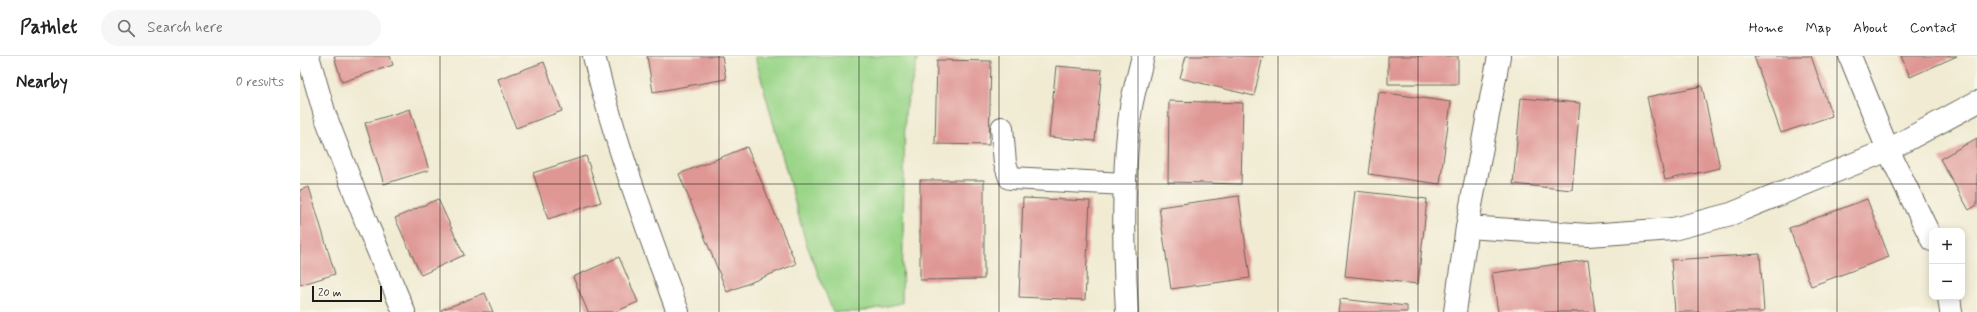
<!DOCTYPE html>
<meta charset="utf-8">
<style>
:root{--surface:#fff;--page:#f6f6f6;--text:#222;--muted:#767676;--line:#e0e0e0}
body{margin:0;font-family:Mynerve,sans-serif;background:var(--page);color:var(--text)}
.controls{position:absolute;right:12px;bottom:12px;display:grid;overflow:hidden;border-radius:8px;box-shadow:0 2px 10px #0003}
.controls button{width:36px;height:36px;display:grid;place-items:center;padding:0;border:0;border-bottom:1px solid var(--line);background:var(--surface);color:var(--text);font:20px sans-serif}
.scale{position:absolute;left:12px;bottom:10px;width:70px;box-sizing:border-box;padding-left:4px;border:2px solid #1c1c1c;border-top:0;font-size:11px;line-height:14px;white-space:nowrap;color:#1c1c1c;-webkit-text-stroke:3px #fbf7ec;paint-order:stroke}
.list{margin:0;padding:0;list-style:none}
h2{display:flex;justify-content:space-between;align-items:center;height:52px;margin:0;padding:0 16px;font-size:17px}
h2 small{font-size:13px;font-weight:400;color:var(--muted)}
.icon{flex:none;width:22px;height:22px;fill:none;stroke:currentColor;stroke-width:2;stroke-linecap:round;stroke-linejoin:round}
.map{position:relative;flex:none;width:1677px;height:256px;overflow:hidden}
header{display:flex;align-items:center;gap:24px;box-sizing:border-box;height:56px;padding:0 20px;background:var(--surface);border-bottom:1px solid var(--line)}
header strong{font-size:19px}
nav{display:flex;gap:22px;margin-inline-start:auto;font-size:14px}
.search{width:280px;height:36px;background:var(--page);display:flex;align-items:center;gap:10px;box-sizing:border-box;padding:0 14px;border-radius:22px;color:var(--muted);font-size:15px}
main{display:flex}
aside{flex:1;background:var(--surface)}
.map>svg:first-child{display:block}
</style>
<header>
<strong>Pathlet</strong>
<div class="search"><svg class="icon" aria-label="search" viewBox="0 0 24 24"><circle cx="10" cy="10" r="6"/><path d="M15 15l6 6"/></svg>Search here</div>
<nav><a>Home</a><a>Map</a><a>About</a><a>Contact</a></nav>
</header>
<main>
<aside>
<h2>Nearby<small>0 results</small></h2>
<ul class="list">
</ul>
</aside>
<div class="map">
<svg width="1677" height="256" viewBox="0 0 1677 256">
<rect width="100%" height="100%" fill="#fbf7ec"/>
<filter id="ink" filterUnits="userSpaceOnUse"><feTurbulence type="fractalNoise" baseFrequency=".025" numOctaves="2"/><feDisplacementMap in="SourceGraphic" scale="8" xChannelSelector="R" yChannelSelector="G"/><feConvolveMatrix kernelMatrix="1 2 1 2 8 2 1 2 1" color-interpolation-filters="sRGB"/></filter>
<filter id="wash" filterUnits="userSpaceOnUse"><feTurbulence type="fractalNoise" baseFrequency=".012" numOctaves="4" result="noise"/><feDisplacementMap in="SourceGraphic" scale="16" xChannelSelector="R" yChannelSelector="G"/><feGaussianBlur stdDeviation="0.9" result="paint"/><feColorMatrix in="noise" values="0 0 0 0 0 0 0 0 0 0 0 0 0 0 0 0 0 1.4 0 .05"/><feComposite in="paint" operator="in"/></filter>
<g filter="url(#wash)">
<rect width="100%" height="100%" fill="#f0ebd2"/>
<!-- green -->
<path fill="#9ad588" stroke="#5b7852" d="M455,0H618L605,57L602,247L558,256H533L506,187Z"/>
<g id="blocks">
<!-- building -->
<path fill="#df9794" d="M34,0H90L93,9L42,26Z
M347,0H422L426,23L353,36Z
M886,0H963L954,40L880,22Z
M1088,0H1158V28H1088Z
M1454,0H1511L1532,60L1481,77Z
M1601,0H1657L1610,21Z
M637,4L691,5L689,89L635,88Z
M244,6L262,55L216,72L198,23Z
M756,10L802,14L795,85L749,81Z
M1402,30L1420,112L1365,124L1347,41Z
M1079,36L1151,46L1140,128L1068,118Z
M1221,42L1280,47L1272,134L1213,128Z
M869,45L943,47L941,128L868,126Z
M110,53L129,114L84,128L65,67Z
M1677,82V149L1669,154L1640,103Z
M447,91L496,208L427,236L379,118Z
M286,100L301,146L248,163L233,117Z
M620,124H684V223L620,224Z
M9,131L35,218L0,229V134Z
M1055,135L1127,143L1118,228L1045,220Z
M939,140L950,222L871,233L859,151Z
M723,142L790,145L785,244L719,241Z
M138,143L164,199L121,219L95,162Z
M1567,143L1589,201L1511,230L1489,172Z
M1460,198L1464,256H1375L1371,204Z
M319,201L338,246L315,256H288L273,221Z
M1288,204L1295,256H1198L1192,217Z
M185,237L193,256H142L141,254Z
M1040,243L1107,250V256H1038Z"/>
</g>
</g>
<g filter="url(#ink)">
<use href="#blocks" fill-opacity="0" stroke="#66645c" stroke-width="1"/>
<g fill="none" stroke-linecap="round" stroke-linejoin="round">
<!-- minor casing -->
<g stroke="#66645c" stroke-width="24">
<path id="minor" d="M8,0L25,59L67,168L104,256
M294,0C315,88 347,172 378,256
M1550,0L1588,94L1632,184
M702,72L705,107L710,122L825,128
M1167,171L1289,179L1373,173L1431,158L1588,94L1677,46
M1649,241L1651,256
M827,256C823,188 822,119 831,51C834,34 839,17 843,0
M1155,256L1167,171L1199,0"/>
</g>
<!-- minor -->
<use href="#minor" stroke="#fff" stroke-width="22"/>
</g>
</g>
<!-- grid -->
<path fill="none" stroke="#1c1c1c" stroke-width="1" stroke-opacity="0.55" d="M140,0V256M280,0V256M419,0V256M559,0V256M699,0V256M838,0V256M978,0V256M1118,0V256M1258,0V256M1398,0V256M1537,0V256M0,128H1677"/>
</svg>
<div class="controls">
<button>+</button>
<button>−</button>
</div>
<div class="scale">20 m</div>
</div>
</main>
